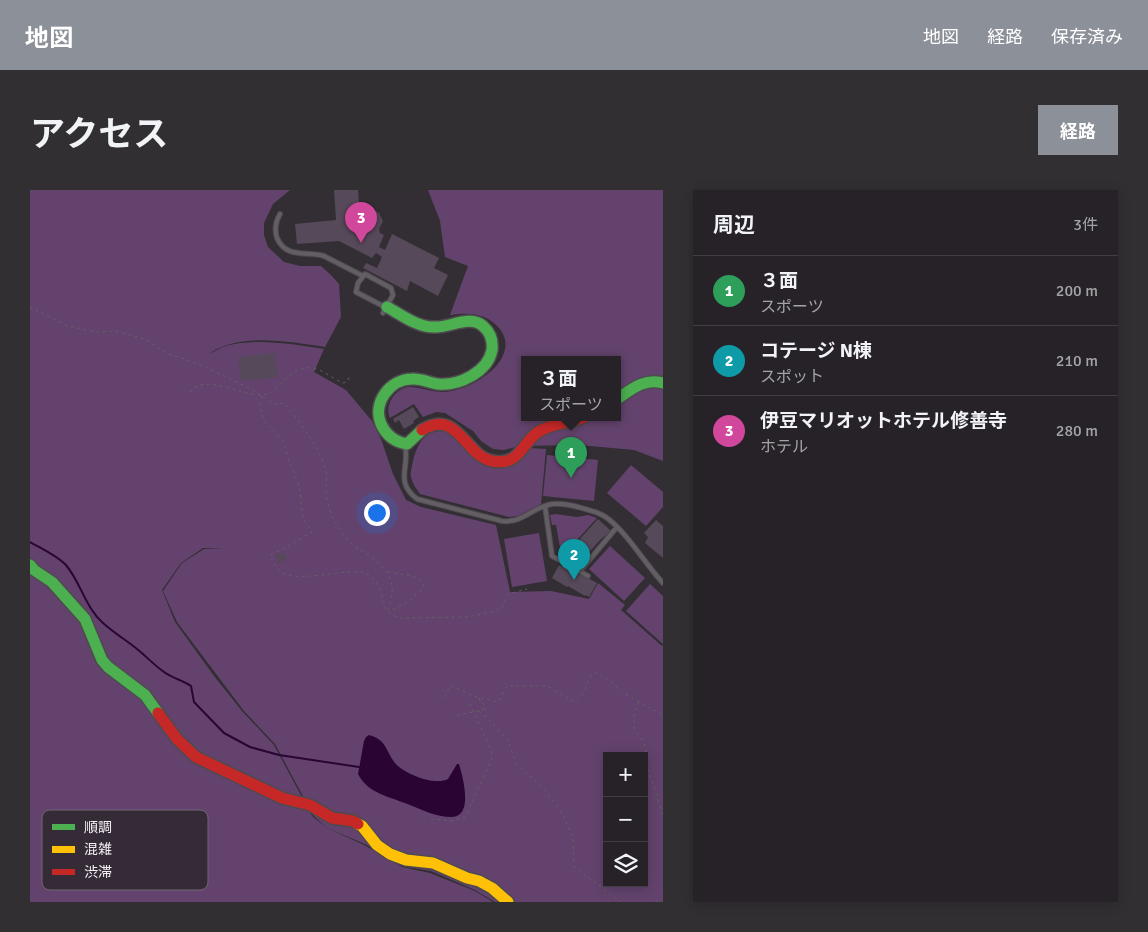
<!DOCTYPE html>
<html lang="ja">
<meta charset="utf-8">
<style>
:root{--surface:#262227;--page:#322f33;--text:#f1f3f6;--muted:#a4a4a7;--line:#423f44;--accent:#8c9099}
body{margin:0;font-family:Signika,"Noto Sans JP",sans-serif;background:var(--page);color:var(--text)}
.controls{position:absolute;right:15px;bottom:15px;display:grid;overflow:hidden;border-radius:0px;box-shadow:0 2px 12px #0003}
.controls button{width:45px;height:45px;display:grid;place-items:center;padding:0;border:0;border-bottom:1px solid var(--line);background:var(--surface);color:var(--text);font:25px sans-serif}
.you{position:absolute;left:346px;top:322px;width:18px;height:18px;margin:-12px;border:4px solid #fff;border-radius:50%;background:#1a73e8;box-shadow:0 0 0 8px #1a73e833}
.badge{display:grid;place-items:center;width:32px;height:32px;border-radius:50%;background:var(--accent);color:#fff;font-size:16px;font-weight:700}
.pin{position:absolute;translate:-50% -41px;filter:drop-shadow(0 1px 2px #0008)}
.pin::after{content:'';position:absolute;top:26px;width:18px;height:15px;background:inherit;clip-path:polygon(0 0,100% 0,50% 100%)}
.popup{position:absolute;left:491px;top:166px;width:100px;height:65px;box-sizing:border-box;display:grid;place-content:center;border-radius:0px;background:var(--surface);filter:drop-shadow(0 1px 4px #0005);font-size:16px;white-space:nowrap;color:var(--muted)}
.popup b{font-size:19px;color:var(--text)}
.popup::after{content:'';position:absolute;left:50%;top:100%;margin-left:-10px;border:10px solid transparent;border-top-color:var(--surface)}
.list{margin:0;padding:0;list-style:none}
h2{display:flex;justify-content:space-between;align-items:center;height:65px;margin:0;padding:0 20px;font-size:21px}
h2 small{font-size:16px;font-weight:400;color:var(--muted)}
.list li{display:grid;grid-template-columns:32px 1fr auto;gap:15px;align-items:center;box-sizing:border-box;height:70px;padding:0 20px;border-top:1px solid var(--line)}
.list b{display:block;font-size:19px;white-space:nowrap}
.list p{margin:0;font-size:16px;white-space:nowrap;color:var(--muted)}
.list em{font-size:16px;font-style:normal;color:var(--muted)}
.icon{flex:none;width:28px;height:28px;fill:none;stroke:currentColor;stroke-width:2;stroke-linecap:round;stroke-linejoin:round}
.map{position:relative;flex:none;width:633px;height:712px;overflow:hidden;border-radius:0px}
header{display:flex;align-items:center;gap:30px;box-sizing:border-box;height:70px;padding:0 25px;background:var(--accent);color:#fff}
header strong{font-size:24px}
nav{display:flex;gap:28px;margin-inline-start:auto;font-size:18px}
.intro{display:flex;align-items:center;justify-content:space-between;box-sizing:border-box;height:120px;padding:0 30px}
h1{margin:0;font-size:35px}
.button{padding:12px 22px;border-radius:0px;background:var(--accent);color:#fff;font-size:18px;font-weight:700}
main{display:flex;gap:30px;padding:0 30px}
aside{flex:1;background:var(--surface);border-radius:0px;box-shadow:0 2px 12px #0003}
.map>svg:first-child{display:block}
</style>
<header>
<strong>地図</strong>
<nav><a>地図</a><a>経路</a><a>保存済み</a></nav>
</header>
<div class="intro"><h1>アクセス</h1><a class="button">経路</a></div>
<main>
<div class="map">
<svg width="633" height="712" viewBox="0 0 633 712">
<rect width="100%" height="100%" fill="#332e34"/>
<!-- green -->
<path fill="#63436d" fill-rule="evenodd" d="M0,0H260L243,14L234,33V45L238,57L254,72L270,76H291L301,85L309,94L311,127L295,157C260,152 209,142 179,164C184,162 188,159 193,157C222,147 264,154 294,159L284,182L316,200L342,231L351,249L363,284L376,310L391,317L466,335L480,402L521,401L559,409L568,393L595,415L591,420L632,456L633,455V712H465L445,700L401,681L372,676L335,654L297,638L283,625L245,554L214,521L147,432L133,401L152,373L174,359H194L173,358L151,373L132,400L145,432L184,486L212,521L244,555L282,626L297,638L334,655L372,677L400,683L445,701L463,712H0ZM577,566H614V693H577Z
M398,0H633V271L604,260L549,255L489,256L474,260L463,259L451,251L443,241L415,223L406,222L393,227L384,214L360,228C354,216 365,198 379,197C390,197 401,202 413,202C434,202 471,182 475,159C477,152 474,144 469,138C456,123 440,122 420,125L438,76L415,67L410,31ZM495,169H587V227H495Z
M413,241L423,244L443,266L457,275L499,258L516,259L511,314L488,326L479,327L390,304C387,299 383,295 382,290C379,284 382,277 383,271C387,255 394,240 413,241Z
M517,265L568,270L564,311L513,306Z
M601,275L633,302V317L616,336L577,303Z
M525,324L547,327L558,325L567,328L535,363L551,377L550,379L528,367L531,363L526,335H522L520,325Z
M509,343L517,391L482,397L474,349Z
M580,356L615,388L594,411L559,379Z
M620,394L633,406V454L596,421Z"/>
<!-- water -->
<path fill="#2a0534" d="M339,545C357,550 355,560 365,573C374,584 405,596 418,589L427,574H429C433,587 444,628 421,627C406,627 393,620 380,615C361,607 338,604 328,584L334,551L336,547Z"/>
<g fill="none" stroke-linecap="round" stroke-linejoin="round">
<!-- stream -->
<path stroke="#2a0534" stroke-width="2" d="M0,352C12,359 26,365 36,375C51,393 55,417 73,433C84,443 96,450 107,459C116,466 124,475 134,482C142,488 152,490 161,496L164,512L194,543L220,557L249,565L329,577"/>
</g>
<!-- building -->
<path fill="#564959" d="M304,0H328L329,13H333V17L337,20L346,21L349,23L353,31L349,39L350,43L354,45L349,57L355,60L362,44L409,68L404,78L418,85L408,106L380,91L377,101L333,78L336,73L347,78L352,67L346,63L342,68L309,51L267,54L265,34L306,30Z
M245,163L248,187L211,191L208,167Z
M383,217L389,227L383,231L384,233L374,239L369,230L365,233L363,229Z
M568,329L581,341L570,350L555,367H554L547,374L536,364Z
M626,330L633,336V368L615,353L618,347L614,343Z
M255,363L257,370L249,373L246,365Z
M529,375L539,379L540,378L550,385L551,384L567,393L559,407L556,405L555,406L538,396L537,397L522,388Z"/>
<g fill="none" stroke-linecap="round" stroke-linejoin="round">
<!-- lane casing -->
<g stroke="#4f4a50" stroke-width="6">
<path id="lane" d="M250,24C246,31 244,39 247,48C256,69 277,61 294,66L333,86
M353,123L363,105L361,98L335,84L328,93L326,102L355,117
M375,256C380,278 364,291 387,309L472,331C494,333 502,317 522,314C531,313 540,315 548,317C557,320 566,321 574,326C595,339 615,374 633,393
M515,316L522,366L558,386
M551,380L587,337"/>
</g>
<!-- fast casing -->
<g stroke="#4f4a50" stroke-width="14">
<path id="fast" d="M357,117C372,125 388,138 406,137C421,137 440,125 453,136C460,142 463,151 462,160C458,182 429,196 408,194C399,193 391,188 382,189C360,189 342,213 351,234C356,245 365,252 377,254L392,240
M587,209C602,199 614,188 633,193
M0,375L4,380L22,392L55,429L72,470L78,477L115,505L128,523"/>
</g>
<!-- slow casing -->
<g stroke="#4f4a50" stroke-width="14">
<path id="slow" d="M328,634L332,636L347,655L360,664L376,670L403,673L437,688L449,691L462,698L478,712"/>
</g>
<!-- jam casing -->
<g stroke="#4f4a50" stroke-width="14">
<path id="jam" d="M392,240C428,218 435,266 462,271C490,276 490,255 508,242C521,233 540,233 555,227
M128,523L147,549L166,567L252,608L280,615L302,628L323,631L328,634"/>
</g>
<!-- path -->
<path stroke="#646166" stroke-width="1" stroke-dasharray="2.5 4" stroke-linecap="butt" d="M0,117L38,136L67,142L85,141L115,149L136,163L169,174L221,199L244,214L254,213C269,232 288,254 295,278C298,286 296,293 296,301C298,321 302,327 312,343C318,354 329,358 338,365C360,379 368,395 358,420
M160,202C174,182 214,207 233,205C251,203 256,176 282,178C292,179 303,189 313,193L317,192L320,185
M232,206L230,216L234,231L254,252L259,271L269,295L273,328L282,342L253,359L240,365C243,371 245,377 250,381C267,394 310,379 331,382C345,385 351,398 353,411C353,412 352,413 353,414C355,421 364,427 370,428L438,427L461,422L472,418L478,404L497,399
M358,381C371,387 386,381 394,396L392,400L385,405L380,411L364,419L360,423
M415,507L420,496H421L444,506L468,512L477,496H517L543,511H546C558,502 556,487 565,482L577,489L595,504L633,525
M449,508L450,511L455,515L457,526
M609,512L604,523V537L616,557L615,570L633,626
M449,521L463,534L478,551L486,573L516,601L532,623L543,648L544,677L591,712
M427,525L449,521L456,517
M401,629L422,631L435,627L462,569L461,560L439,512"/>
<!-- lane -->
<use href="#lane" stroke="#625e63" stroke-width="4"/>
<!-- fast -->
<use href="#fast" stroke="#4caf50" stroke-width="11"/>
<!-- slow -->
<use href="#slow" stroke="#ffc107" stroke-width="11"/>
<!-- jam -->
<use href="#jam" stroke="#c62828" stroke-width="11"/>
</g>
<!-- legend -->
<rect x="12" y="620" width="166" height="80" rx="8" fill="#342b37" stroke="#6e6671" stroke-width="1"/>
<rect x="22" y="634" width="23" height="6" fill="#4caf50"/>
<rect x="22" y="656" width="23" height="7" fill="#ffc107"/>
<rect x="22" y="679" width="23" height="6" fill="#c62828"/>
<g font-size="14" fill="#f5eff7">
<text x="54" y="642">順調</text>
<text x="54" y="664">混雑</text>
<text x="54" y="687">渋滞</text>
</g>
</svg>
<div class="controls">
<button>+</button>
<button>−</button>
<button><svg class="icon" aria-label="layers" viewBox="0 0 24 24"><path d="M12 4l9 5-9 5-9-5zM3 14l9 5 9-5"/></svg></button>
</div>
<div class="you"></div>
<div class="pin badge" style="left:541px;top:288px;background:#2e9e5b">1</div>
<div class="popup"><b>３面</b>スポーツ</div>
<div class="pin badge" style="left:544px;top:390px;background:#0f9aa8">2</div>
<div class="pin badge" style="left:331px;top:53px;background:#d1479c">3</div>
</div>
<aside>
<h2>周辺<small>3件</small></h2>
<ul class="list">
<li><span class="badge" style="background:#2e9e5b">1</span><div><b>３面</b><p>スポーツ</p></div><em>200 m</em></li>
<li><span class="badge" style="background:#0f9aa8">2</span><div><b>コテージ N棟</b><p>スポット</p></div><em>210 m</em></li>
<li><span class="badge" style="background:#d1479c">3</span><div><b>伊豆マリオットホテル修善寺</b><p>ホテル</p></div><em>280 m</em></li>
</ul>
</aside>
</main>
